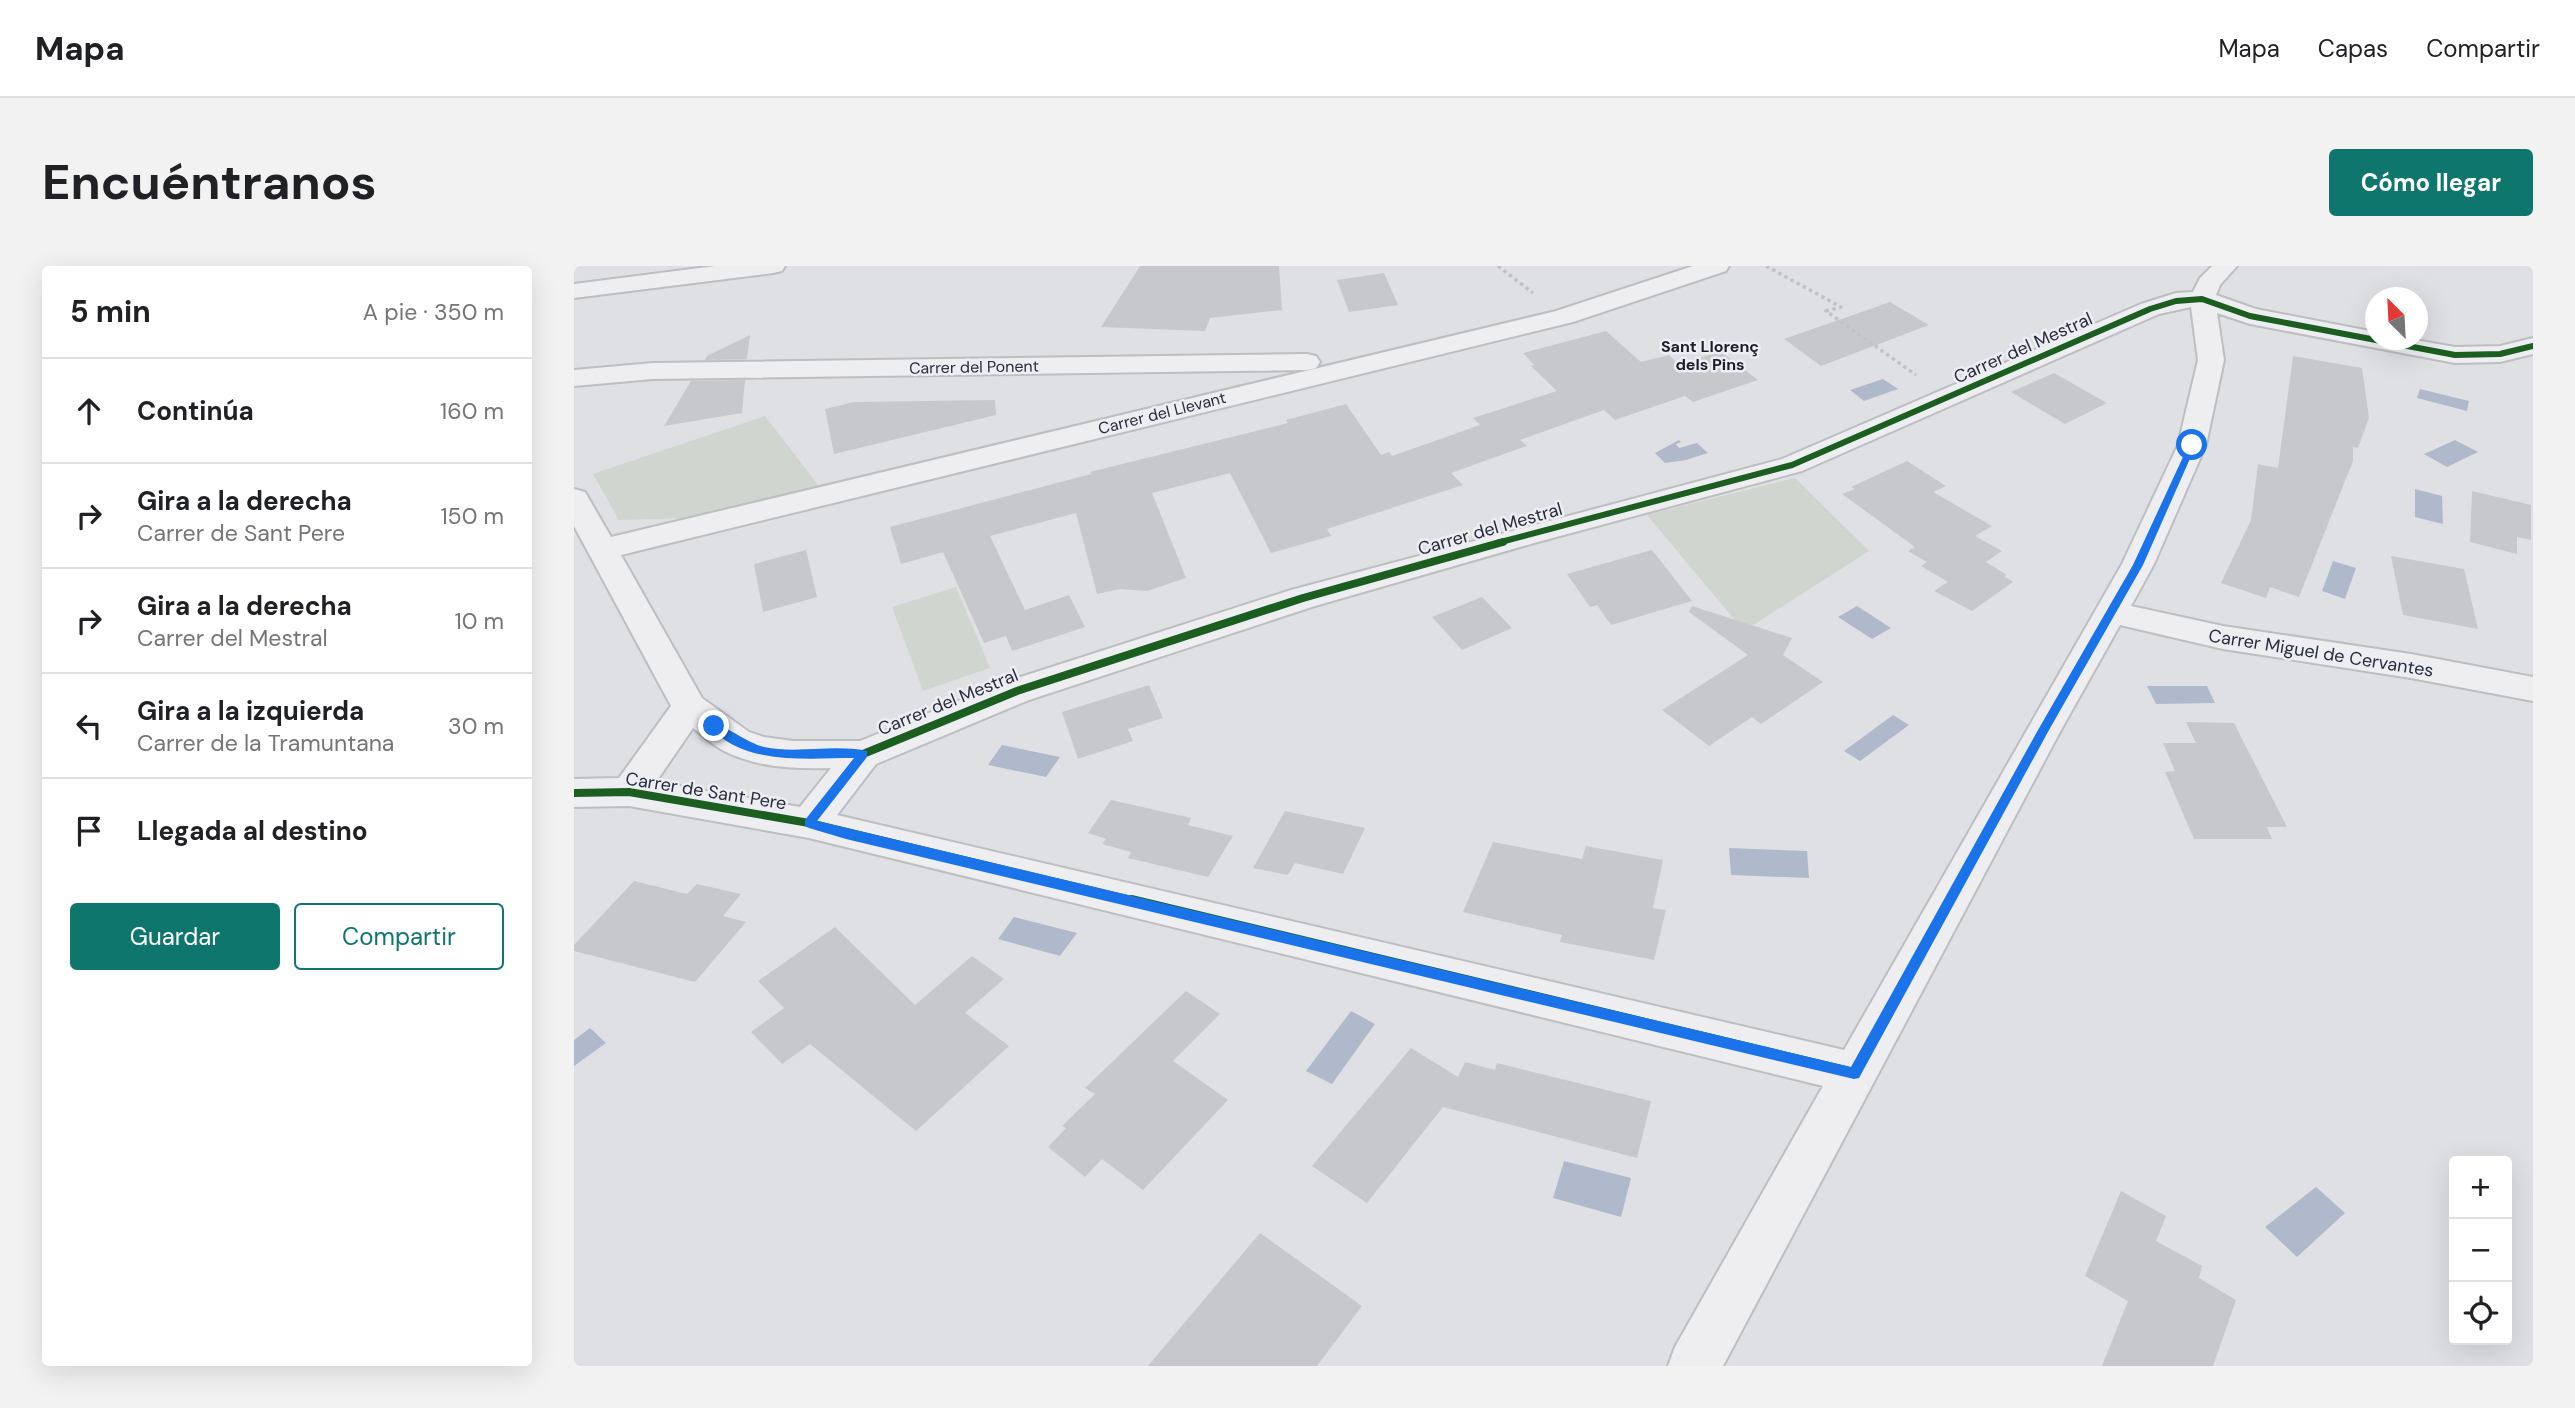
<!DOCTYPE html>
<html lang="es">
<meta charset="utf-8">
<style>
:root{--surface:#fff;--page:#f2f2f2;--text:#202124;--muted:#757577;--line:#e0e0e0;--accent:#0f766e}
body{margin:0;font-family:"DM Sans",sans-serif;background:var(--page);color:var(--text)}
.controls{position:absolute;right:21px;bottom:21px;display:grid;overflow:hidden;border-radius:7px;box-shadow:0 7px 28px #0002}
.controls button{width:63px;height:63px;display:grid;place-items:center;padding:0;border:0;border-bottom:2px solid var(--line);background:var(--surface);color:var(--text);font:35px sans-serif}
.compass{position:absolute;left:1791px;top:21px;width:63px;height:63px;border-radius:50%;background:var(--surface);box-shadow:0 7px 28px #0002;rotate:336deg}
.stop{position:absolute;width:21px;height:21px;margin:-16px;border:5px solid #1a73e8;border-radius:50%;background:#fff}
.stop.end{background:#1a73e8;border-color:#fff;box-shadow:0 2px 7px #0008}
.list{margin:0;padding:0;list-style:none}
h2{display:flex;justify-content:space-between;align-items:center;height:91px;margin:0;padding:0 28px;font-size:30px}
h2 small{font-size:23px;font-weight:400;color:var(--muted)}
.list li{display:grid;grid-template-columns:46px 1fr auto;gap:21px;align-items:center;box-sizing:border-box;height:105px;padding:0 28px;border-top:2px solid var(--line)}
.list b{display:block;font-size:26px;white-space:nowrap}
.list p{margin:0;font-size:23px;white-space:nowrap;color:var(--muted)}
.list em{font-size:23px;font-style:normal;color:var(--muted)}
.actions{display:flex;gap:14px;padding:21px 28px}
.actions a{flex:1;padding:16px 0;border:2px solid var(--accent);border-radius:7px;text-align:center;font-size:24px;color:var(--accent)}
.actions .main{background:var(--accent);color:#fff}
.icon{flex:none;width:38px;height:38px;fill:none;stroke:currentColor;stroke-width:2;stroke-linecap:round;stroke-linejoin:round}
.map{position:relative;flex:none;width:1959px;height:1100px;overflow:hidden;border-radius:7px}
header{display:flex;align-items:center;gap:42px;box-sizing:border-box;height:98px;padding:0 35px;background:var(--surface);border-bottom:2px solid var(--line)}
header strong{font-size:33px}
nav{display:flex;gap:38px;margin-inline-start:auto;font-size:24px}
.intro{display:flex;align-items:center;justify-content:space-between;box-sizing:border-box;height:168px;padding:0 42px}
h1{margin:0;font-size:49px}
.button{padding:18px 32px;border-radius:7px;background:var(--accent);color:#fff;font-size:24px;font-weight:700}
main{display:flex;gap:42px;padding:0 42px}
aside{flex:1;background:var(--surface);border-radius:7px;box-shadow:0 7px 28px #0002}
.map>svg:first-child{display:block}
</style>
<header>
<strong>Mapa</strong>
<nav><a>Mapa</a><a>Capas</a><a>Compartir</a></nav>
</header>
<div class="intro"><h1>Encuéntranos</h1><a class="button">Cómo llegar</a></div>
<main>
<aside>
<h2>5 min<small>A pie · 350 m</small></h2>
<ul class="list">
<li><svg class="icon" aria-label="ahead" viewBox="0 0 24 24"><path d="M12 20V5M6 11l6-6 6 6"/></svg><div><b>Continúa</b></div><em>160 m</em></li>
<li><svg class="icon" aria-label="right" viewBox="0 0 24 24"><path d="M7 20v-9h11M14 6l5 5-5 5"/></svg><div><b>Gira a la derecha</b><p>Carrer de Sant Pere</p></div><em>150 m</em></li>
<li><svg class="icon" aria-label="right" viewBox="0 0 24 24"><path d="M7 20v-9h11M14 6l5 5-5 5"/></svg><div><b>Gira a la derecha</b><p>Carrer del Mestral</p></div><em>10 m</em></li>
<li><svg class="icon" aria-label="left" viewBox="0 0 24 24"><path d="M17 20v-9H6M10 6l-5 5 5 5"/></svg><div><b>Gira a la izquierda</b><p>Carrer de la Tramuntana</p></div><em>30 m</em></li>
<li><svg class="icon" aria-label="arrive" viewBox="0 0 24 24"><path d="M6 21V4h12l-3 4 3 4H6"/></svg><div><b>Llegada al destino</b></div></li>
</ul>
<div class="actions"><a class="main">Guardar</a><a>Compartir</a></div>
</aside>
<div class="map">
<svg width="1959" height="1100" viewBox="0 0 1959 1100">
<rect width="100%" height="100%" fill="#dfe0e3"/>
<!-- green -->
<path fill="#ced6cf" d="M191,150L245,220L116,252L45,254L19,208Z
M1221,212L1295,285L1170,365L1073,249Z
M382,321L416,402L349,425L318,341Z"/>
<!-- water -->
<path fill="#b0b9cb" d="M1309,113L1324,123L1290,135L1276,124Z
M1846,123L1895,135L1893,145L1843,132Z
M1105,174L1107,176L1102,178L1105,182L1123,177L1134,187L1112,194L1091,197L1081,187Z
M1881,174L1904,186L1873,201L1850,188Z
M1841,223L1868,230L1869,258L1841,251Z
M1759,295L1782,302L1771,333L1748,325Z
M1283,340L1317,362L1298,373L1264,351Z
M1573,420H1633L1641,437L1582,438Z
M1319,449L1335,459L1286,495L1270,485Z
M428,479L486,491L472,511L414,499Z
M1155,582L1233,585L1235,612L1157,609Z
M440,651L503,667L486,690L424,673Z
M777,745L801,758L758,818L732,805Z
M16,762L32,777L0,800V774Z
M990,895L1057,912L1047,951L979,932Z
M1742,921L1771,947L1723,991L1691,961Z"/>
<!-- building -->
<path fill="#c7c8cb" d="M566,0H705L708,44L636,52L631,65L527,61Z
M810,7L824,39L775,46L763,14Z
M1316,36L1355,59L1247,100L1210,73Z
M1032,65L1067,96L1095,89L1105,99L1146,85L1184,114L1119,136L1111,130L1041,154L1030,144L946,174L953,180L877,207L889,219L753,263L757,270L697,287L656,207L578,227L612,312L573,325L546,323L523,328L502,247L416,270L451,344L495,329L511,361L438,385L432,370L410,377L369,286L327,298L316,261L517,208L516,206L714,157L712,154L772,138L807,189L815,186L818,190L906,159L899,152L983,125L957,100L960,99L949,87Z
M176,69L173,93L131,94L133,90Z
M1719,90L1788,102L1795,152L1784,182L1779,181V195L1725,331L1696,321L1692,332L1647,317L1677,254L1684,198L1704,202Z
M1480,107L1533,137L1491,158L1437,126Z
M171,114L168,147L90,160L117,115Z
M421,134L422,149L260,188L251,143L280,136Z
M1333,195L1372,220L1359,226L1418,260L1401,270L1428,285L1412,296L1433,309L1430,310L1439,316L1398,345L1360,325L1374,316L1347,300L1353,296L1334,285L1341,281L1268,228L1281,223L1277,221Z
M1898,225L1957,239V274L1943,271V288L1896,276Z
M232,284L243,331L189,346L180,298Z
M1078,284L1118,335L1037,359L1023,339L1016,341L993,308Z
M1817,290L1890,303L1904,363L1829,349Z
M908,331L938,362L888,384L858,351Z
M1118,340L1218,372L1209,389L1249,416L1187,458L1178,451L1135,480L1088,444L1174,389L1115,346Z
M575,419L589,452L554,463L559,475L504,493L488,446Z
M1612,456L1660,457L1713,561H1693L1698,573H1620L1591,506L1601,505L1589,477H1622Z
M537,534L617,552L614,559L659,570L634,611L554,592L557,586L528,578L532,573L514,567Z
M711,545L791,562L769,608L721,597L714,609L679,602Z
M919,576L1008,593L1012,580L1089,594L1079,642L1092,644L1080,694L986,676L988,669L889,646Z
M60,615L113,628L123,618L167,628L149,650L172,656L121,716L0,685V679Z
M261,661L341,739L398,690L430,713L391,747L435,780L342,865L236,778L208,798L177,766L210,742L184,715Z
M612,725L646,748L599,795L654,834L569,924L528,893L511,911L474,881L492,862L488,860L521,828L511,822Z
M837,782L884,811L891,796L921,804L923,797L1077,835L1063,892L869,841L793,937L738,900Z
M1547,925L1592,950L1582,975L1628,1000L1625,1012L1662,1034L1639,1100H1528L1554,1035L1511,1010Z
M686,967L788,1040L743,1100H574Z"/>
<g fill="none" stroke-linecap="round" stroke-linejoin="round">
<!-- minor casing -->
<g stroke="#bdbec1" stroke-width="4">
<path id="minor" d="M141,0H211L208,5L199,7L0,32V18Z
M1119,0H1155L1152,5L999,56L47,289L128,432L175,466L190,471L219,475H286L431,416L717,324L1208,193L1567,38L1602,27L1619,26L1626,12L1638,0H1663L1646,19L1642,29L1682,43L1801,66V74H1841L1881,81L1926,80L1959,72V88L1926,96L1881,97L1676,58L1643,47L1650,94L1632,179L1580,298L1557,340L1649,360L1837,388L1959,411V435L1837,412L1649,383L1546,359L1487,464L1149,1100H1094L1101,1081L1249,820L235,572L55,540L0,541V513L45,512L97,440L0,260V223L11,226L37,271L982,45ZM1617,41L1624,94L1604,179L1548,298L1270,784L263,549L302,498L455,434L741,340L960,277L1228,205L1585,48ZM119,462C129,470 139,479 150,485C184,502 221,503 257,502L226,541L82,516Z
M733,88L742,90L746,96L742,102L733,104L79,113L0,120V104L79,97Z"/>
</g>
<!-- path -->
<path stroke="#c1c1c6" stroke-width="3.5" stroke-dasharray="3.5 3.5" stroke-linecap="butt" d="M924,0L959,27
M1192,0L1267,41L1252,45L1342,109"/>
<!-- minor -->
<use href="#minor" fill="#eeeef0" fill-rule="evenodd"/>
<!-- cycleway-far2 casing -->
<g stroke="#eceef3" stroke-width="10">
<path id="cycleway-far2" d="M923,277L1218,199L1576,43L1602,35L1628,33L1676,50L1881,89L1926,88L1959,80"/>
</g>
<!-- cycleway-far1 casing -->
<g stroke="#eceef3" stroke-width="12">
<path id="cycleway-far1" d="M0,527L55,526L235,557L565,636
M235,557L289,488L443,425L729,332L929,276"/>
</g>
<!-- cycleway casing -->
<g stroke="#eceef3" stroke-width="15">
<path id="cycleway" d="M558,634L1280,807"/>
</g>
<!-- cycleway-far2 -->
<use href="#cycleway-far2" stroke="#1b5e20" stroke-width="6"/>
<!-- cycleway-far1 -->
<use href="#cycleway-far1" stroke="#1b5e20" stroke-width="8"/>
<!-- cycleway -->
<use href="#cycleway" stroke="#1b5e20" stroke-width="10"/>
</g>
<!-- route -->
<path fill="#1a73e8" d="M1615,178L1622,179L1569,299L1475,464L1285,812L1280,813L272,573L235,562L231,560V554L280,492C233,492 169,500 135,460L136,457C147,456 173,477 190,481C223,488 259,478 293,485V491L243,555L1277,801L1464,464L1559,299Z"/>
<g text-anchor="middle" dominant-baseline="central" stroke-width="5" stroke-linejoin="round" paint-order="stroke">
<!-- far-neighbourhood labels -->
<g font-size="16" font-weight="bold" fill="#1b1d2b" stroke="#eceef3">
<text x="1136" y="80">Sant Llorenç<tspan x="1136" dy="18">dels Pins</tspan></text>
</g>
<!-- far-street labels -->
<g font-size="16" fill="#292c3a" stroke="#eceef3">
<text transform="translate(400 101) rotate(-1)">Carrer del Ponent</text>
<text transform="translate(588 147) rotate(-14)">Carrer del Llevant</text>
</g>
<!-- street labels -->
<g font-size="18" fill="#292c3a" stroke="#eceef3">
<text transform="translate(1449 82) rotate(-24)">Carrer del Mestral</text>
<text transform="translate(916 263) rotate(-16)">Carrer del Mestral</text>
<text transform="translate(1747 387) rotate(9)">Carrer Miguel de Cervantes</text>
<text transform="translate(374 436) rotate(-22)">Carrer del Mestral</text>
<text transform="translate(132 525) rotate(9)">Carrer de Sant Pere</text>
</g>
</g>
</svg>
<div class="controls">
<button>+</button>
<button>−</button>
<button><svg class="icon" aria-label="locate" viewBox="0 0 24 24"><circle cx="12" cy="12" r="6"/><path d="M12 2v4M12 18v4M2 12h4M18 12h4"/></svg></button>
</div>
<svg class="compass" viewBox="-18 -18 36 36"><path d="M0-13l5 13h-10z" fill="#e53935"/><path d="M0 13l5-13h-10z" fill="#757577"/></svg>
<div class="stop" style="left:1618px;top:179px"></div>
<div class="stop end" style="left:140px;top:460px"></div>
</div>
</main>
